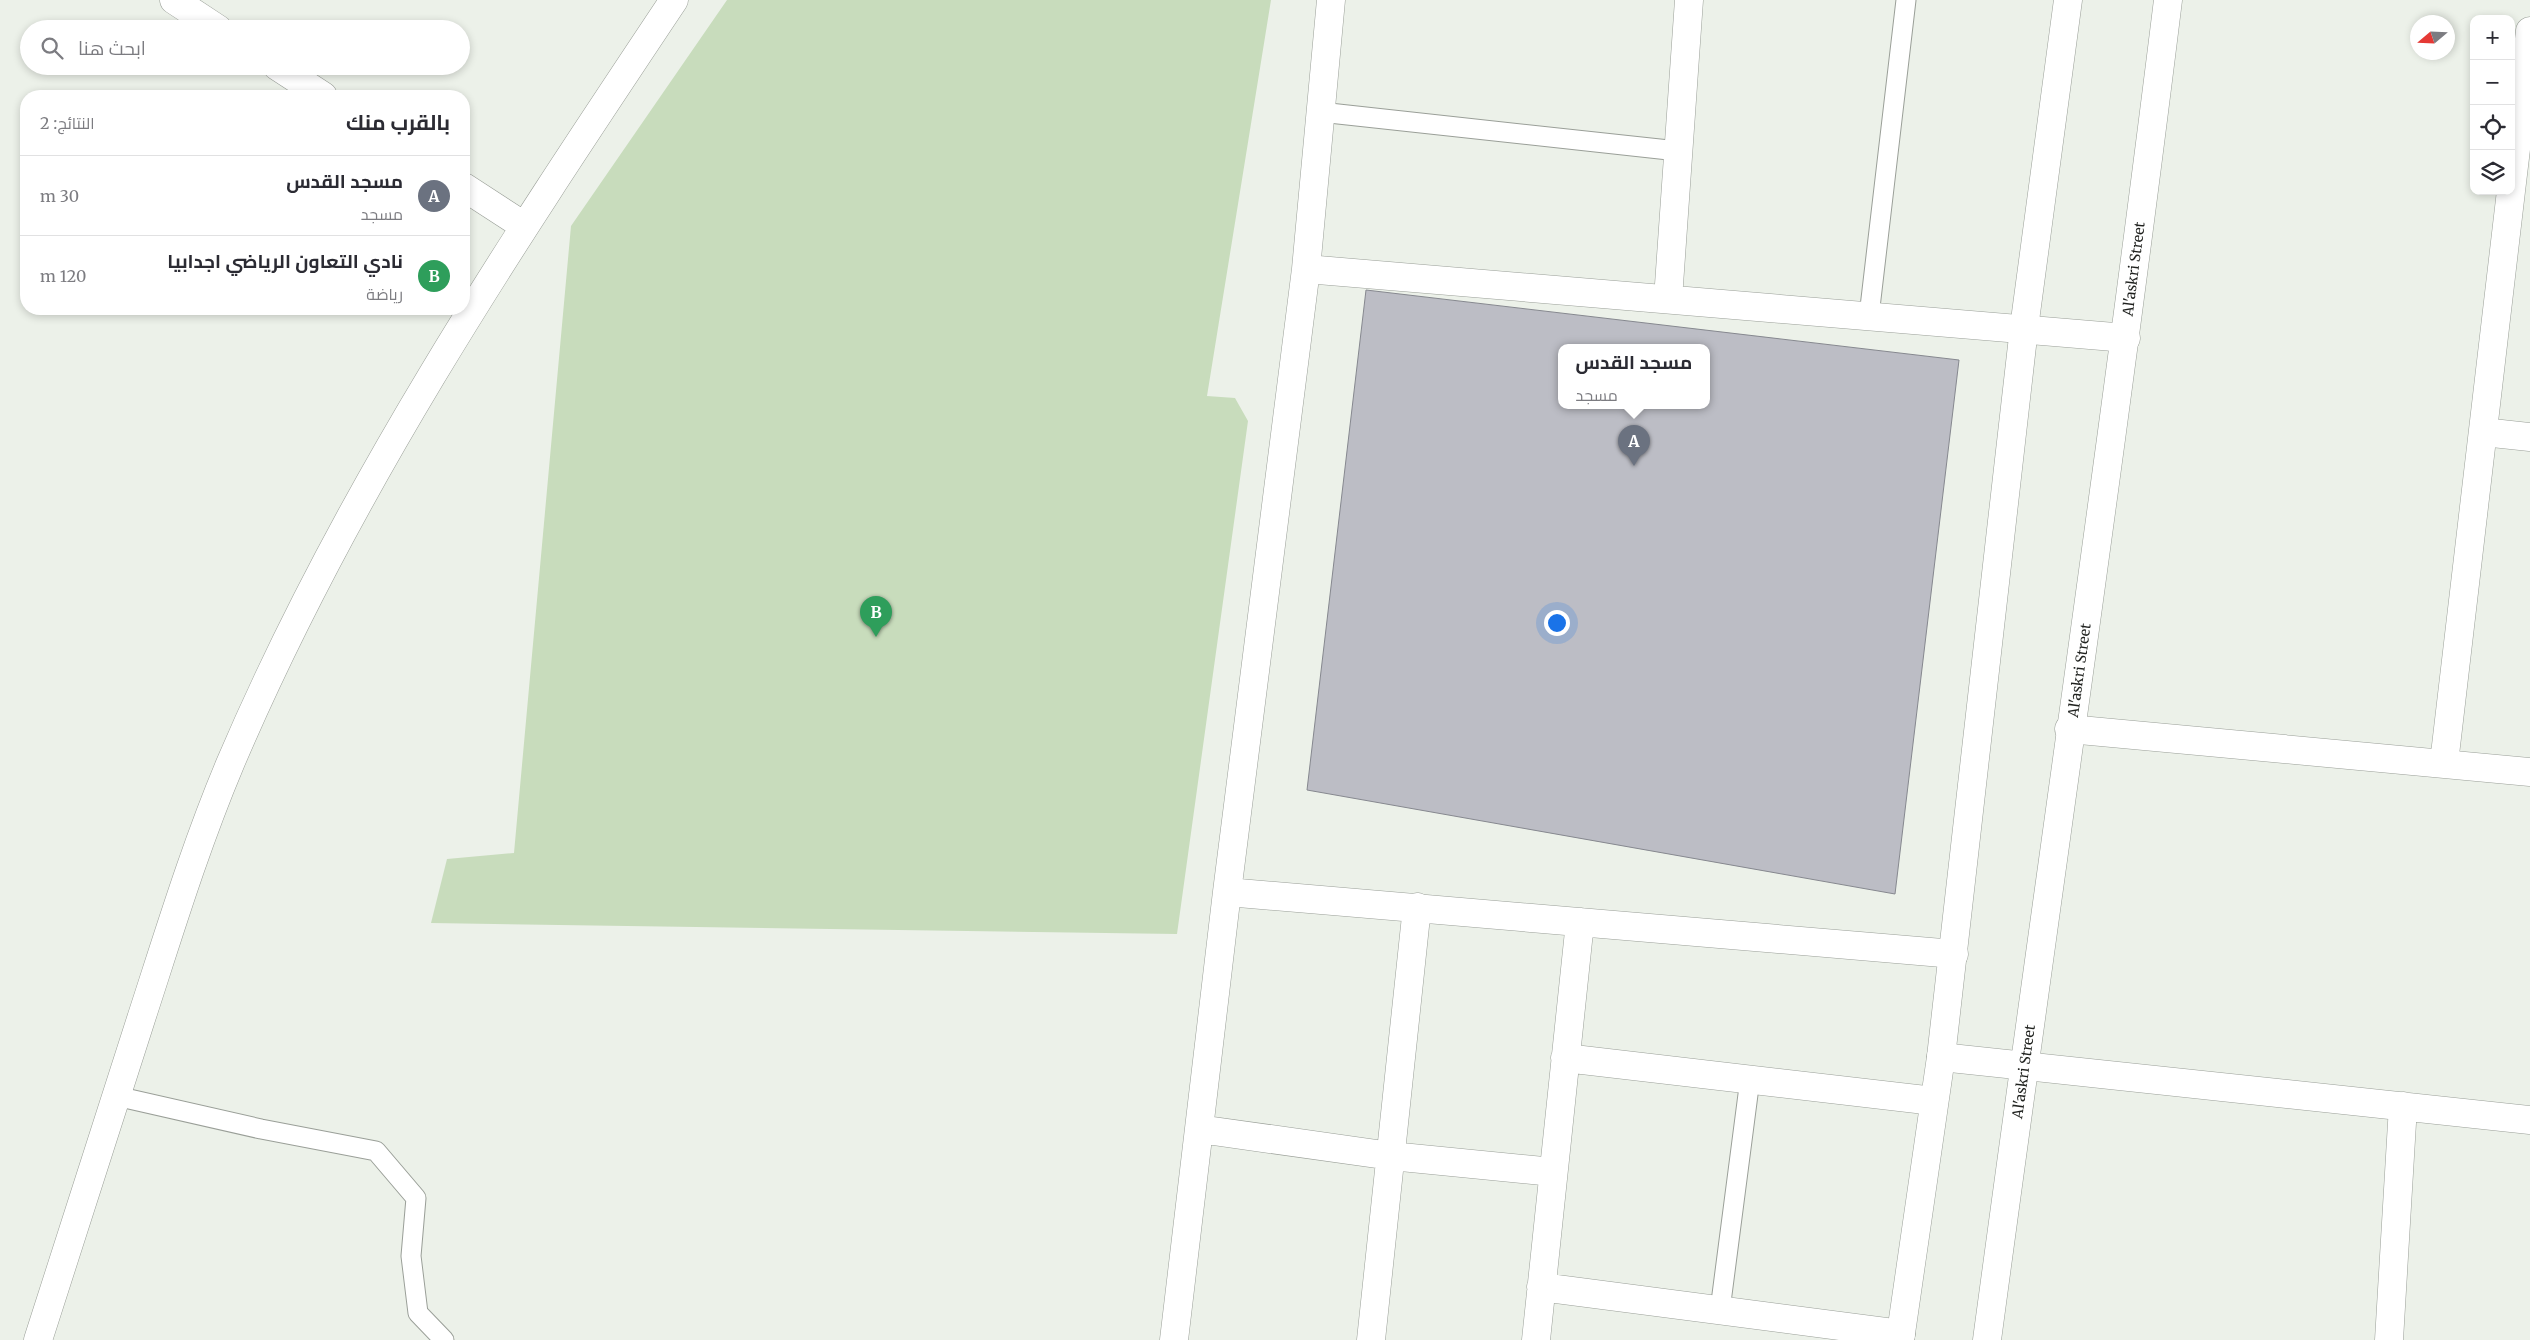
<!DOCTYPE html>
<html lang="ar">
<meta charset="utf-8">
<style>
:root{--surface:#fff;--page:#f2f2f3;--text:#2b2b33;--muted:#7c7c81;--line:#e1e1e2;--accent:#1a73e8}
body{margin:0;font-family:Merriweather,Cairo,serif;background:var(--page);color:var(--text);direction:rtl}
.controls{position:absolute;right:15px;top:15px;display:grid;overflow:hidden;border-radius:10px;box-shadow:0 2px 8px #0003}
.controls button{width:45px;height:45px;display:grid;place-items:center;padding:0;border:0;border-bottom:1px solid var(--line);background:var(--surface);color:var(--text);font:25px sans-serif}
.compass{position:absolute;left:2410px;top:15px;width:45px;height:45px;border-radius:50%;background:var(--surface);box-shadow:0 2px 8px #0003;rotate:251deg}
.you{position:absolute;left:1556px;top:622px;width:18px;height:18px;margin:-12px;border:4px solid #fff;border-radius:50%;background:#1a73e8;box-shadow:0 0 0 8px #1a73e833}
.badge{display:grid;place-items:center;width:32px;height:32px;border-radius:50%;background:var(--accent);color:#fff;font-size:16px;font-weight:700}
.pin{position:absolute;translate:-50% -41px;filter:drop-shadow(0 1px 2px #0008)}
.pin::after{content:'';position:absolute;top:26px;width:18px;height:15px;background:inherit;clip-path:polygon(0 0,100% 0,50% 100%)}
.popup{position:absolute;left:1558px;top:344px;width:152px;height:65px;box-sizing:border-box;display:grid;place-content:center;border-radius:10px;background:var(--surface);filter:drop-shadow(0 1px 4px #0005);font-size:16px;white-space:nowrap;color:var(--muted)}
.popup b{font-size:19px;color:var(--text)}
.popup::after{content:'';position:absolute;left:50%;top:100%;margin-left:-10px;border:10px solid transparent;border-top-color:var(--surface)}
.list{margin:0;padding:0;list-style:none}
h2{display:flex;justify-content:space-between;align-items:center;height:65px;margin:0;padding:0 20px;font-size:21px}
h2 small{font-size:16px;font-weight:400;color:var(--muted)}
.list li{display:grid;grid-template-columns:32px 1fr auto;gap:15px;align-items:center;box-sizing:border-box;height:80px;padding:0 20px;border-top:1px solid var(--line)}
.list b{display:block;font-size:19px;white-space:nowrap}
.list p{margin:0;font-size:16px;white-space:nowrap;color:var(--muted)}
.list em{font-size:16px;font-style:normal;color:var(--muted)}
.icon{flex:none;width:28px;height:28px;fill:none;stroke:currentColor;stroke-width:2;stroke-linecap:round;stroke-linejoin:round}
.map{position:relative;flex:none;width:2530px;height:1340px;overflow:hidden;direction:ltr}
.search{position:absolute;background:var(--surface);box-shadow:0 2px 8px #0003;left:20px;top:20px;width:450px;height:55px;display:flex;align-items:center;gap:12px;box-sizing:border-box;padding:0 18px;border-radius:28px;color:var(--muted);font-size:19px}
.panel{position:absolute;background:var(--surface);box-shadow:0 2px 8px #0003;left:20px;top:90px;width:450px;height:225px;border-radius:20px;direction:rtl}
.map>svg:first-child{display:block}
</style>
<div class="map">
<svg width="2530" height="1340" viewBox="0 0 2530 1340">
<rect width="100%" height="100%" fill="#ecf1e9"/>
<!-- green -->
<path fill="#c8dcbc" d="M727,0H1271L1207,396L1235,398L1248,421L1177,934L431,923L447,859L514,853L571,226Z"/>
<!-- building -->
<path fill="#bcbdc5" stroke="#86888f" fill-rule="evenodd" d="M1366,290L1959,360L1895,894L1307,790ZM1562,347H1706V405H1562Z"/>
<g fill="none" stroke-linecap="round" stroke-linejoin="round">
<!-- service casing -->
<g stroke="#9a9f98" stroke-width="21">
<path id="service" d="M1320,112L1678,151
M1869,316L1906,0
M116,1096L261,1129L376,1151L416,1198L411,1256L418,1313L444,1340
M1720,1310L1750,1079"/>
</g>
<!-- minor casing -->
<g stroke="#9a9f98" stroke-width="29">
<path id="minor" d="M174,0L218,29
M277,66L323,96
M464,187L524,226
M2511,191L2530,31
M1306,269L2126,338
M1668,299L1689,0
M2483,432L2530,437
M2069,729L2530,772
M2444,763L2511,191
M1227,892L1954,954
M1941,1057L2530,1120
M1565,1058L1934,1101
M1199,1129L1391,1156L1553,1172
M1541,1287L1901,1334
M38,1340C72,1233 107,1126 141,1019C169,933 195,847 230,764C346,491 510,246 674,0
M1174,1340L1227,892L1306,269L1331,0
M1371,1340L1417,907
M1536,1340L1580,922
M2389,1340L2403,1106"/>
</g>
<!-- tertiary casing -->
<g stroke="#9a9f98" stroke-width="29">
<g id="tertiary">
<path d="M1900,1340L1941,1057L2024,328L2068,0"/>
<path id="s1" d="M1987,1340C2047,893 2113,447 2168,0"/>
</g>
</g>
<!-- service -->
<use href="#service" stroke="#fff" stroke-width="19"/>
<!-- minor -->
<use href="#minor" stroke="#fff" stroke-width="28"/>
<!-- tertiary -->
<use href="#tertiary" stroke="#fff" stroke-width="28"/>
</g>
<g text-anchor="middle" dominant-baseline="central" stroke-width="4.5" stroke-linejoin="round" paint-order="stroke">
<!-- street labels -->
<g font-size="14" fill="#1f211e" stroke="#ecf1e9">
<text stroke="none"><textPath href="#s1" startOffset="1081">Al'askri Street</textPath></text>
<text stroke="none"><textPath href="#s1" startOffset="676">Al'askri Street</textPath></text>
<text stroke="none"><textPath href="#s1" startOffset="271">Al'askri Street</textPath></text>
</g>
</g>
</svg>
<div class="controls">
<button>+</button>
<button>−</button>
<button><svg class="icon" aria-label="locate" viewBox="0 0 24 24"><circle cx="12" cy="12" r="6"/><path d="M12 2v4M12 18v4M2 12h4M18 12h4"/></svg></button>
<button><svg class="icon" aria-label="layers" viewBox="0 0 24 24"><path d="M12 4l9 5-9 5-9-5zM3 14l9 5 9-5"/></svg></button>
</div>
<svg class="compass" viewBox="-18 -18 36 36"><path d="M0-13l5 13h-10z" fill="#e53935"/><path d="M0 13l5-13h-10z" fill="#7c7c81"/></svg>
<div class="you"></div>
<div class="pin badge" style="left:1634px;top:466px;background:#6b7280">A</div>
<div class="popup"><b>مسجد القدس</b>مسجد</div>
<div class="pin badge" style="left:876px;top:637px;background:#2e9e5b">B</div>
<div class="search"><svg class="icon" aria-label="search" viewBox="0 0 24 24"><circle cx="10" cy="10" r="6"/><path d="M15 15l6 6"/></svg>ابحث هنا</div>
<section class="panel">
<h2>بالقرب منك<small>النتائج: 2</small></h2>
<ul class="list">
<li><span class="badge" style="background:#6b7280">A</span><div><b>مسجد القدس</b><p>مسجد</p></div><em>30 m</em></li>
<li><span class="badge" style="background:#2e9e5b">B</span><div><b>نادي التعاون الرياضي اجدابيا</b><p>رياضة</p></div><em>120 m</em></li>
</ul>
</section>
</div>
